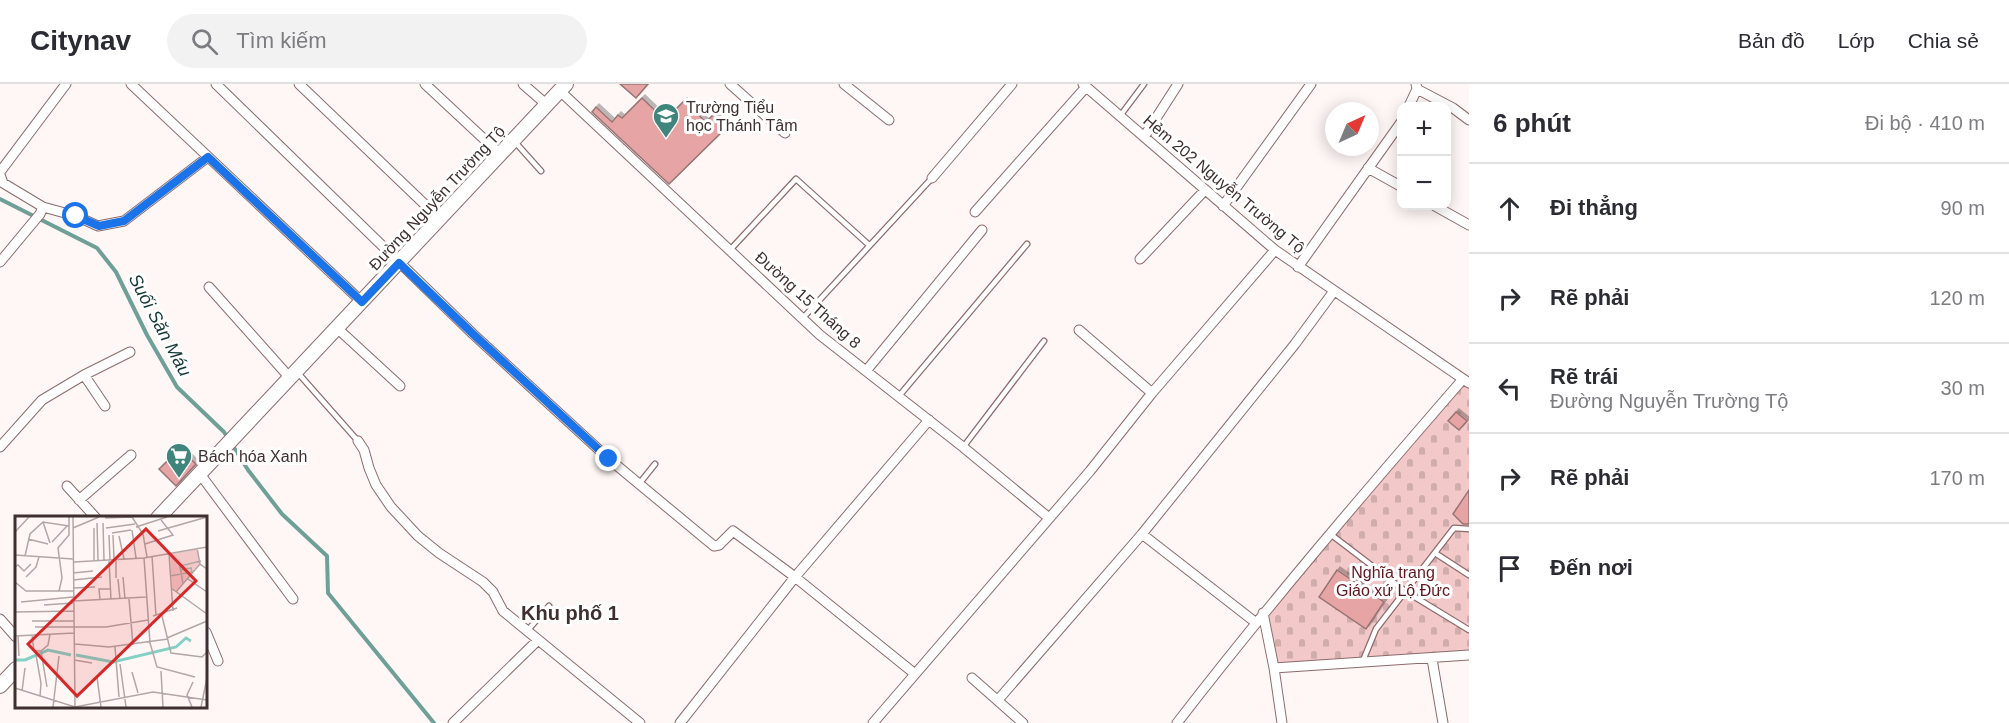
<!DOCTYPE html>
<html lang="vi">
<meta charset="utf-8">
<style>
:root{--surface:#fff;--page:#f2f2f3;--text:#2b2b33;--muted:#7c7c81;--line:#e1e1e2}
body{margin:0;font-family:Helvetica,sans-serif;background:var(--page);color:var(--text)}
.controls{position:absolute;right:18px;top:18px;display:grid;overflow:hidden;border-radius:12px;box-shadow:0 3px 15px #0003}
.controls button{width:54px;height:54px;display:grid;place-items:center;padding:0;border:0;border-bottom:2px solid var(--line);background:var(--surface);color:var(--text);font:30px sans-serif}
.compass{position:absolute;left:1325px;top:18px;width:54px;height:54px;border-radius:50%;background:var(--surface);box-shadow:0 3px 15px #0003;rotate:44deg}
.stop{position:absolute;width:18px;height:18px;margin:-14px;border:4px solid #1a73e8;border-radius:50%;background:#fff}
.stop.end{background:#1a73e8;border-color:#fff;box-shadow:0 2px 6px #0008}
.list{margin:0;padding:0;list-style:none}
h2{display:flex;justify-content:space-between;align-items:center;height:78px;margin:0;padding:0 24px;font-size:26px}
h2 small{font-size:20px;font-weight:400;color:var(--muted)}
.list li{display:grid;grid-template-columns:39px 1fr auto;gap:18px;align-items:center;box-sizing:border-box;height:90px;padding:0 24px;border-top:2px solid var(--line)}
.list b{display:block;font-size:22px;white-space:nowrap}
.list p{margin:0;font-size:20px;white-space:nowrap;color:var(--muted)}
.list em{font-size:20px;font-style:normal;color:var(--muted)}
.icon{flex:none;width:33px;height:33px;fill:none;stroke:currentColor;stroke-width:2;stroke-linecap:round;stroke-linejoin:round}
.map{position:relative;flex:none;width:1469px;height:639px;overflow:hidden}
header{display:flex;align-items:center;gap:36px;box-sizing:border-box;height:84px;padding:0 30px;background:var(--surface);border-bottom:2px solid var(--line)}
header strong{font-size:28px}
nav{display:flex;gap:33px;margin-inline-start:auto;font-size:21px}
.search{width:420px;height:54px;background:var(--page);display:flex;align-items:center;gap:15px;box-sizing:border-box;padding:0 21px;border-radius:33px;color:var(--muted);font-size:22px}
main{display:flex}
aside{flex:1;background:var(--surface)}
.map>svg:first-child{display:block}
</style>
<header>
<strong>Citynav</strong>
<div class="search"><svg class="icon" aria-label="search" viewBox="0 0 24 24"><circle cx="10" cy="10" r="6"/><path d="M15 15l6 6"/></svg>Tìm kiếm</div>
<nav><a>Bản đồ</a><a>Lớp</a><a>Chia sẻ</a></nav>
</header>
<main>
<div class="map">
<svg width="1469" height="639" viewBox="0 0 1469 639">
<defs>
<pattern id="cemetery-stones" width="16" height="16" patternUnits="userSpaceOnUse" patternTransform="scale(1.5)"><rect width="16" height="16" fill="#f3c8c8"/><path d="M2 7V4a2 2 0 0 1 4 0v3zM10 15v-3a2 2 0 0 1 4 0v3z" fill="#d1acac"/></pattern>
<filter id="shadow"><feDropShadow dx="3" dy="-3" stdDeviation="0" flood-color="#0004"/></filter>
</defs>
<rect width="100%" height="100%" fill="#fff7f6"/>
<!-- cemetery -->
<path fill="url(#cemetery-stones)" d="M1464,300L1469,303V567L1277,580L1267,530L1334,449Z"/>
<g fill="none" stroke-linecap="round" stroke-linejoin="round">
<!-- stream -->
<path stroke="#6fa098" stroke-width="4" d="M0,115L97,164L116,188L147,251L177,303L224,348L248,386L282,430L327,472L328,509L434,639"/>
</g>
<!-- building -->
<path fill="#e6a4a5" stroke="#977474" stroke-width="1.5" filter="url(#shadow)" d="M620,0H648L636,14Z
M642,14L665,36L684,17L706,38L715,29L728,42L669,100L592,28L596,23L612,38L618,31L622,34Z
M1456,328L1467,337L1459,346L1448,337Z
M180,365L196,380L176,402L159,385Z
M1469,406V440H1463L1453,430Z
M1337,486L1384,518L1366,545L1319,513Z"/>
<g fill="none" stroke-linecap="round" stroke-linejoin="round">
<!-- service casing -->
<g stroke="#8d6b6b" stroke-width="7">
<path id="service" d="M1120,32L1144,0
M515,58L541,87
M730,166L796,95L869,161
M802,235L932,94
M298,289L358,357
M899,312L1027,160
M964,362L1044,257
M639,400L655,380
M1329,449L1405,507L1469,546
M1435,469L1469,491
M527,547L549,522
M1362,579L1376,545L1454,444L1469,445"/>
</g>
<!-- minor casing -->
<g stroke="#8d6b6b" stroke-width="11">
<path id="minor" d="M131,0L362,218
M216,0L473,250L609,375L714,462L719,461L733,447L795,493L915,590
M299,0L440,135
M425,0L500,70
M523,0L547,21
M730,0L785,49
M844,0L889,36
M1083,0L1275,166L1469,299
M1417,5L1453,24L1469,36
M560,7L820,251L963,363L1049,434
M1409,22L1417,5L1416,0
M1144,53L1178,0
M1368,84L1402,103
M0,88L66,0
M0,91L3,99L43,123L40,130L0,178
M932,94L1012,0
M1223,122L1311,0
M1435,122L1469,141
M43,123L76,132L98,142L124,137L208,73
M975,128L1086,3
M1140,175L1205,106
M1298,183L1402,37
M209,203L290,294
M337,244L400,302
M1079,246L1152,309
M866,287L982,146
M84,291L105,322
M358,357L364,366L369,384L376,401L391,423L418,452L439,469L483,498L493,508L503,527L640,639
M0,363L42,316L84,291L130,268
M200,390L293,515
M67,402L96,434
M79,416L131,371
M1142,450L1255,538
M1263,529L1274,584L1282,639
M0,535L16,553
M206,548L218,577
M1432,575L1443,639
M1274,584L1469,571
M972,594L1023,639
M998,616L1142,450L1295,260L1334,207
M453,639L538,556
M680,639L795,493L929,336
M873,639L1090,387L1152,309L1275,166
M1177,639C1268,521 1365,408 1463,295"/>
</g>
<!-- secondary casing -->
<g stroke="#8d6b6b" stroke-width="16">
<path id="secondary" d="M158,434L566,0
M0,602L16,585"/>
</g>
<!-- service -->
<use href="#service" stroke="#fff" stroke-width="4.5"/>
<!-- minor -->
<use href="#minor" stroke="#fff" stroke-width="9"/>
<!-- secondary -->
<use href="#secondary" stroke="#fff" stroke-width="14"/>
</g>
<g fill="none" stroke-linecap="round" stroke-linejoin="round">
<!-- route -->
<path stroke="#1a73e8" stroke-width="8" d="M76,132L99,142L124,137L208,73L362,218L399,179L473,250L609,375"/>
</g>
<!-- icons -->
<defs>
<g id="school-pin" transform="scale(1.35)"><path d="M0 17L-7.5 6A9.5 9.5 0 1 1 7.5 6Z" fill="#3f857c" stroke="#fff"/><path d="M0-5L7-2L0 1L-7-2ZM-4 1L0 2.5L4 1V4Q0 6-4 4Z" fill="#fff"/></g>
<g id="supermarket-pin" transform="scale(1.35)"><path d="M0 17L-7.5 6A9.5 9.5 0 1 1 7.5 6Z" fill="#3f857c" stroke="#fff"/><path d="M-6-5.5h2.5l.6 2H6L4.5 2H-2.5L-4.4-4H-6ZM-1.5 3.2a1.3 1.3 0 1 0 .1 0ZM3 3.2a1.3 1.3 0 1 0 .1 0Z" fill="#fff"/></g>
</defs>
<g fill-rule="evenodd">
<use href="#school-pin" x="666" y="32"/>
<use href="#supermarket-pin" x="179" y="372"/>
</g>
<g text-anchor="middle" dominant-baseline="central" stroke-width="6" stroke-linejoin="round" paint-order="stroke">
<!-- poi labels -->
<g font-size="16" fill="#3f2f2f" stroke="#fff" text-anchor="start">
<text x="686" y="23">Trường Tiểu<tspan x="686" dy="18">học Thánh Tâm</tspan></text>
<text x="198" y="372">Bách hóa Xanh</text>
</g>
<!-- street labels -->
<g font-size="16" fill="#3f2f2f" stroke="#fff">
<text transform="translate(1224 100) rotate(40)">Hẻm 202 Nguyễn Trường Tộ</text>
<text transform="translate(437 114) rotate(-47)">Đường Nguyễn Trường Tộ</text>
<text transform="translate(808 216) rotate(42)">Đường 15 Tháng 8</text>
</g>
<!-- park labels -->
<g font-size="16" fill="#62151f" stroke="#fff">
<text x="1393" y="488">Nghĩa trang<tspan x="1393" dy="18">Giáo xứ Lộ Đức</tspan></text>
</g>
<!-- water labels -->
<g font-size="18" font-style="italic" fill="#153a36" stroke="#fff">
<text transform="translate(160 241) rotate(62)">Suối Săn Máu</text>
</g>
<!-- quarter labels -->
<g font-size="20" font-weight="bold" fill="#3f2f2f" stroke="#fff">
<text x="570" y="529">Khu phố 1</text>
</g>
</g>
<!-- overview -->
<g transform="translate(15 432)">
<rect width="192" height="192" fill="#fff7f6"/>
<path d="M182,33L185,47L161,75L157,72L155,38Z" fill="#f3c8c8"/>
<path fill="none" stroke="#83d0c5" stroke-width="3" d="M61,139L98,146L161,131L171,122L176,125M0,144H10L33,134L56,139"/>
<path fill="none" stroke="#b2a7a6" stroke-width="1.5" d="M58,1L60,191M117,1L128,18L132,41M90,2L117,1M28,6L35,27M82,7L83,44M88,7L89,44M121,11L152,1M58,12L84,1M79,12V44M91,12L120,8M117,14L121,42M143,15L192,1M0,16L14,1M97,17L116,14M94,19L95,44M98,19L99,43M104,20L109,43M13,23L33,28M37,26L52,10M130,28L158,19L146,4M182,32L185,48L192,53M154,38L158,95M0,39L58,43M10,40L15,18L28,6L54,10M137,40L141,100M129,42L135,127L142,151L180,161M101,43V62M94,44L96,84M59,46L129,42L192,31M0,51L3,49L9,55L16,48M58,57L78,55M155,60L177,56L176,52L166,54M11,61L21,51L24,41M108,61L110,83M103,63L105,83M173,63L192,76M58,64L87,61M0,66L11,75H58M168,68L165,50L186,45M58,72L80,71M156,72L192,98M44,75L47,62L43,32L54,19V1M161,76L185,48M114,83L118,129M85,84L84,73H95M58,85L131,81M6,86L58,81M29,89L58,87M0,96L59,95M138,100L162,92M147,100L156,137L187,141L192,136M17,105H59M20,111H91L133,104M17,119L19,135H26L32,171M0,120L59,117M3,120L4,140M152,122L192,105M60,128L94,131L153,123M100,131L104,181M26,135L33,129L35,118M21,139L26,167L25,181M59,144L77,147M105,148L111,191M146,155L148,191M117,156L123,177M82,161L86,191M0,172L60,191L138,176L192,184M7,175L10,152M38,191L44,140M177,191L172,179L178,166M186,191L192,162"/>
<path fill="#d62828" fill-opacity="0.15" stroke="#d62828" stroke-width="3" d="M131,13L181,65L62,180L13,128Z"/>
<rect width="192" height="192" fill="none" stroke="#3f2f2f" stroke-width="3"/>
</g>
</svg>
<div class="controls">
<button>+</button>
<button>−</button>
</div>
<svg class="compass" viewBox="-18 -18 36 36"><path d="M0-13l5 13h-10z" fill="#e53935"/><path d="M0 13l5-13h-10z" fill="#7c7c81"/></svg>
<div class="stop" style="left:76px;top:132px"></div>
<div class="stop end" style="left:609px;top:375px"></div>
</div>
<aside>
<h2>6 phút<small>Đi bộ · 410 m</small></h2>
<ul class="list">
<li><svg class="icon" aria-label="ahead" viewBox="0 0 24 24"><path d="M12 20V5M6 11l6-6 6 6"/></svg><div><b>Đi thẳng</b></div><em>90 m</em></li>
<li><svg class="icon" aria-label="right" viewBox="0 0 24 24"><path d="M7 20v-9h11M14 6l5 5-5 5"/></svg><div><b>Rẽ phải</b></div><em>120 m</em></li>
<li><svg class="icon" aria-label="left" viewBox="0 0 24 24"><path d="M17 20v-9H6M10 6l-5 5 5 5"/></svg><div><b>Rẽ trái</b><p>Đường Nguyễn Trường Tộ</p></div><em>30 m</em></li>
<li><svg class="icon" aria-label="right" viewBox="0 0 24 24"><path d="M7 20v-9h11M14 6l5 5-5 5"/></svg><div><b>Rẽ phải</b></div><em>170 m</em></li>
<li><svg class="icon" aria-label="arrive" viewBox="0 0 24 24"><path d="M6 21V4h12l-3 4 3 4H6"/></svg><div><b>Đến nơi</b></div></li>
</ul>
</aside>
</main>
